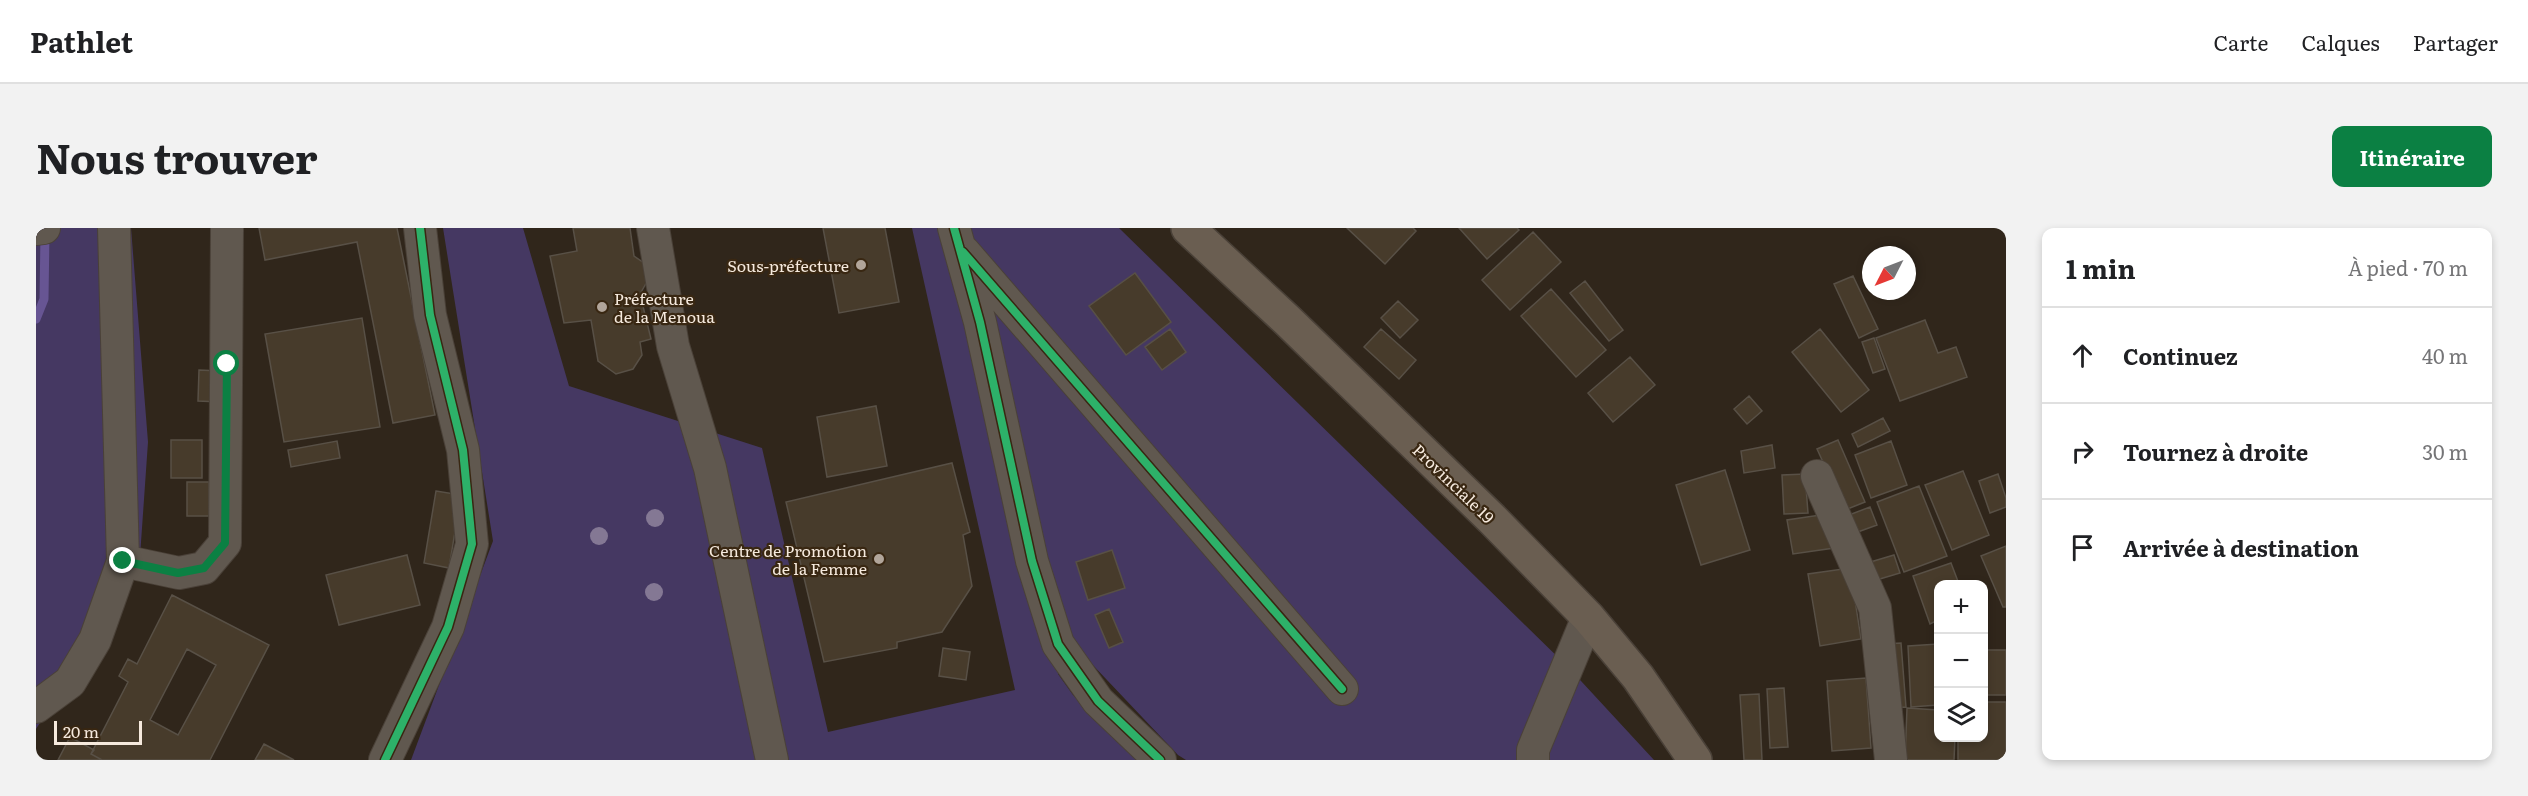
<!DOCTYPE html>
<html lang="fr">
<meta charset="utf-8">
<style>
:root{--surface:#fff;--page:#f2f2f2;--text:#202124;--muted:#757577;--line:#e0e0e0;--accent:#0b8043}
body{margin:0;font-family:Literata,serif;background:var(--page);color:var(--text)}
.controls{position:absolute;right:18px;bottom:18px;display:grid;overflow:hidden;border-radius:12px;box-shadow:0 3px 9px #0003}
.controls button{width:54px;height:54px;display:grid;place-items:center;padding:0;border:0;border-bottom:2px solid var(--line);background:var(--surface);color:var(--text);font:30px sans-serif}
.compass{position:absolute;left:1826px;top:18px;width:54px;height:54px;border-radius:50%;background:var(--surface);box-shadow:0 3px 9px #0003;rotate:228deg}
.scale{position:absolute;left:18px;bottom:15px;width:88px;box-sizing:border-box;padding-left:6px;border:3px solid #f6eade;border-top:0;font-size:16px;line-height:21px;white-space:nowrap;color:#f6eade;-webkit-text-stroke:4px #392712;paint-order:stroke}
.stop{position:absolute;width:18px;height:18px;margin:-14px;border:4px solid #0b8043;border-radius:50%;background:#fff}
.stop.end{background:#0b8043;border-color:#fff;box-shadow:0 2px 6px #0008}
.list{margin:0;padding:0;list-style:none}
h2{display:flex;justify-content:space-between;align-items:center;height:78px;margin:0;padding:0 24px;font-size:26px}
h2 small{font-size:20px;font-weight:400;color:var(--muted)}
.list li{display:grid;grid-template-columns:39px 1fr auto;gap:18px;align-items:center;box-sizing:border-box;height:96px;padding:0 24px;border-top:2px solid var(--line)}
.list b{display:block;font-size:22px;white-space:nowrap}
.list em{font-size:20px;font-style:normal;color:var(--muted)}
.icon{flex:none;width:33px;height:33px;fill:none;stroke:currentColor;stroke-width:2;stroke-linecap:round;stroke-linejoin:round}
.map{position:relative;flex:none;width:1970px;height:532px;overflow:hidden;border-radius:12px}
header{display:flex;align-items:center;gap:36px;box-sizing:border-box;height:84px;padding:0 30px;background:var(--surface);border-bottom:2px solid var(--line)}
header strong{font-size:28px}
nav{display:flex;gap:33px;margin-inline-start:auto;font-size:21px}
.intro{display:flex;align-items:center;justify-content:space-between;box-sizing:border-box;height:144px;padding:0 36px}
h1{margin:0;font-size:42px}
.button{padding:15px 27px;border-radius:12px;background:var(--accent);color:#fff;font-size:21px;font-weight:700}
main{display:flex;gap:36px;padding:0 36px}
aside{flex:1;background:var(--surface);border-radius:12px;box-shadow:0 3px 9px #0003}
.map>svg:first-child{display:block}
</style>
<header>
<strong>Pathlet</strong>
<nav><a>Carte</a><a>Calques</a><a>Partager</a></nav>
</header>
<div class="intro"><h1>Nous trouver</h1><a class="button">Itinéraire</a></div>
<main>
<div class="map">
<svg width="1970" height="532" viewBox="0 0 1970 532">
<rect width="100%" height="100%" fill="#30261b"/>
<!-- green -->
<path fill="#453862" d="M0,0H95L112,214L103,343L0,501Z
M407,0H487L533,158L726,220L792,504L979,462L876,0H1083L1533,440L1618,532H1150L1142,527L1053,433L1022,446L1037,467L1109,532H375L457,313Z"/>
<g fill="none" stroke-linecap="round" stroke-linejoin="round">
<!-- stream -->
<path stroke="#675593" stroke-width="9" d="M0,91L8,71L9,5"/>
</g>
<!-- building -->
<path fill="#473b2b" stroke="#585046" stroke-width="1.5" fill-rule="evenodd" d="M223,0H361L399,187L357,195L321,14L229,32Z
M537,0H594L598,28L608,35L612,52L604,66L615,111L604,114L606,127L597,141L580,146L562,133L555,92L528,95L514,28L541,23Z
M787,0H849L863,74L803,85Z
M1311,0H1377L1380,3L1349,36Z
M1423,0H1481L1483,2L1451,31Z
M1497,4L1525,34L1474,82L1446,52Z
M1099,45L1135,94L1090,127L1053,78Z
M1817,48L1842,101L1823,110L1798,56Z
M1549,53L1587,102L1573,113L1534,65Z
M1515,61L1570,122L1540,149L1485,88Z
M1362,73L1382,92L1364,110L1345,90Z
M326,90L344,199L248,214L229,106Z
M1889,92L1902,125L1920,119L1931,149L1864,173L1840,110Z
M1134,101L1150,124L1126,142L1109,119Z
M1345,101L1380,132L1363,151L1328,119Z
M1784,101L1833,162L1805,184L1756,124Z
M1838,110L1849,141L1837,145L1826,114Z
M1594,129L1619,157L1577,194L1552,165Z
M163,142L184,143V174L162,173Z
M1713,168L1726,183L1711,196L1698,181Z
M840,178L851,238L791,249L781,189Z
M1847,190L1854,203L1822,219L1816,206Z
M135,212H166V250H135Z
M1802,212L1829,274L1809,282L1781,221Z
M301,213L304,230L255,239L252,222Z
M1855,213L1871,257L1835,270L1819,227Z
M1736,217L1739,240L1708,245L1705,223Z
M916,235L934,304L927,307L936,358L906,404L861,414V420L788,434L750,274Z
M1689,242L1714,322L1665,337L1640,257Z
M1927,243L1953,307L1916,322L1889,257Z
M1769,246L1772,285L1748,286L1746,247Z
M1962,246L1970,270V279L1954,285L1943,253Z
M151,254H173V288H151Z
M1883,258L1911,328L1868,344L1841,274Z
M400,263L425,267L413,340L388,335Z
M1834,279L1841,297L1819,305L1813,287Z
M1791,286L1798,320L1757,326L1751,292Z
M1970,318V379H1967L1945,328Z
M1076,322L1089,360L1052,372L1040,334Z
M371,327L384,377L303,397L290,347Z
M1858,327L1864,345L1837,353L1831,335Z
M1915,335L1923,356H1902V392L1894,396L1877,348Z
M1814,340L1825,411L1784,418L1772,346Z
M136,367L233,417L174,532H66L55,526L92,454L83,448L92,431L101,436ZM151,421L180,437L142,507L114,492Z
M1073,381L1087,414L1073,420L1059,387Z
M1865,415L1870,479L1851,480L1847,416Z
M1902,416V477L1875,479L1872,418Z
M907,420L934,424L930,452L903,448Z
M1948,422H1970V467H1948Z
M1830,450L1835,520L1796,523L1791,453Z
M1748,460L1752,519L1734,520L1731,461Z
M1723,466L1726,532H1708L1704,467Z
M1948,474H1970V532H1922V509H1948Z
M1871,480L1902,482V509H1919L1918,532H1869Z
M34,509L58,522L55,526L66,532H22Z
M228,516L258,532H219Z"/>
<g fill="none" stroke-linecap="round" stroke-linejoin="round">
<!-- street casing -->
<g stroke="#4a4138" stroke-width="34">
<path id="street" d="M617,0L637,118L674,240L736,532
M918,0L944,94L996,333L1022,416L1062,473L1124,532
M0,1L8,0
M928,24L1306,461
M1781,248L1839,380L1855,532
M87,333L143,345L168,340L189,315L191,0
M0,479L34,454L59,412L87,333L78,0
M349,532L412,399L436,316L427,222L394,87L384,0
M1497,532V522L1552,389"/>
</g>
<!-- primary casing -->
<g stroke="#4a4138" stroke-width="36">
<path id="primary" d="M1152,0L1251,92L1456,291L1552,389L1602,449L1659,532"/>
</g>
<!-- street -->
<use href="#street" stroke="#60584f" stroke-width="32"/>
<!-- primary -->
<use href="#primary" stroke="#6a5e51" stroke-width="33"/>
<!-- cycleway casing -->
<g stroke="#392712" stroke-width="11">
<path id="cycleway" d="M918,0L944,94L996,333L1022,416L1062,473L1124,532
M927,24L1306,461
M349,532L412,399L436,316L427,222L394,87L384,0"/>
</g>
<!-- cycleway -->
<use href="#cycleway" stroke="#2db169" stroke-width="8"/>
</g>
<!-- trees -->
<g fill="#847894">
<circle cx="619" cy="290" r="9"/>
<circle cx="563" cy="308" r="9"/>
<circle cx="618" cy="364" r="9"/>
</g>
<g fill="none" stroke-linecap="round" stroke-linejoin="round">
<!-- route -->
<path stroke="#0b8043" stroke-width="8" d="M87,333L142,345L168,340L189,315L191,136"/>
</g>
<!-- markers -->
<g fill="#b1a59a" stroke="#392712" stroke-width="2">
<circle cx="825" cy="37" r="6"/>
<circle cx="566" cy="79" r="6"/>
<circle cx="843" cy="331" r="6"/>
</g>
<g text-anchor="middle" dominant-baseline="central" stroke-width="4.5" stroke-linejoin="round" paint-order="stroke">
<!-- poi labels -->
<g font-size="16" fill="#f6eade" stroke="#392712" text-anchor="end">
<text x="813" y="37">Sous-préfecture</text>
<text x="578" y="70" text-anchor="start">Préfecture<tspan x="578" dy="18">de la Menoua</tspan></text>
<text x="831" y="322">Centre de Promotion<tspan x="831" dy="18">de la Femme</tspan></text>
</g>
<!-- street labels -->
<g font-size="16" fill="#f6eade" stroke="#392712">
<text transform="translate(1418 255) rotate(44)">Provinciale 19</text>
</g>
</g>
</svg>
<div class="controls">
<button>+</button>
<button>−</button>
<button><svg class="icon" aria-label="layers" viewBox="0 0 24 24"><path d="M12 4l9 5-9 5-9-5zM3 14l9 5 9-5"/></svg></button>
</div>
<svg class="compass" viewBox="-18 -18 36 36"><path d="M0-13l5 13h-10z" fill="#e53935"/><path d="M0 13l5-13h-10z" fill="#757577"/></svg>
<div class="scale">20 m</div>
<div class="stop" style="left:191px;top:136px"></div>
<div class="stop end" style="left:87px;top:333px"></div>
</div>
<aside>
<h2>1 min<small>À pied · 70 m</small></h2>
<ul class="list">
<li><svg class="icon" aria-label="ahead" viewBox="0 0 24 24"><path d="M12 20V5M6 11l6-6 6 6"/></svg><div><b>Continuez</b></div><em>40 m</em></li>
<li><svg class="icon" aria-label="right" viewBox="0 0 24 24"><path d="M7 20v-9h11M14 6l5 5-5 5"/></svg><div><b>Tournez à droite</b></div><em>30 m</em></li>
<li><svg class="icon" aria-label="arrive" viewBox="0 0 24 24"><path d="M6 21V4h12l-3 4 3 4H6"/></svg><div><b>Arrivée à destination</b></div></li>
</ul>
</aside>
</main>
